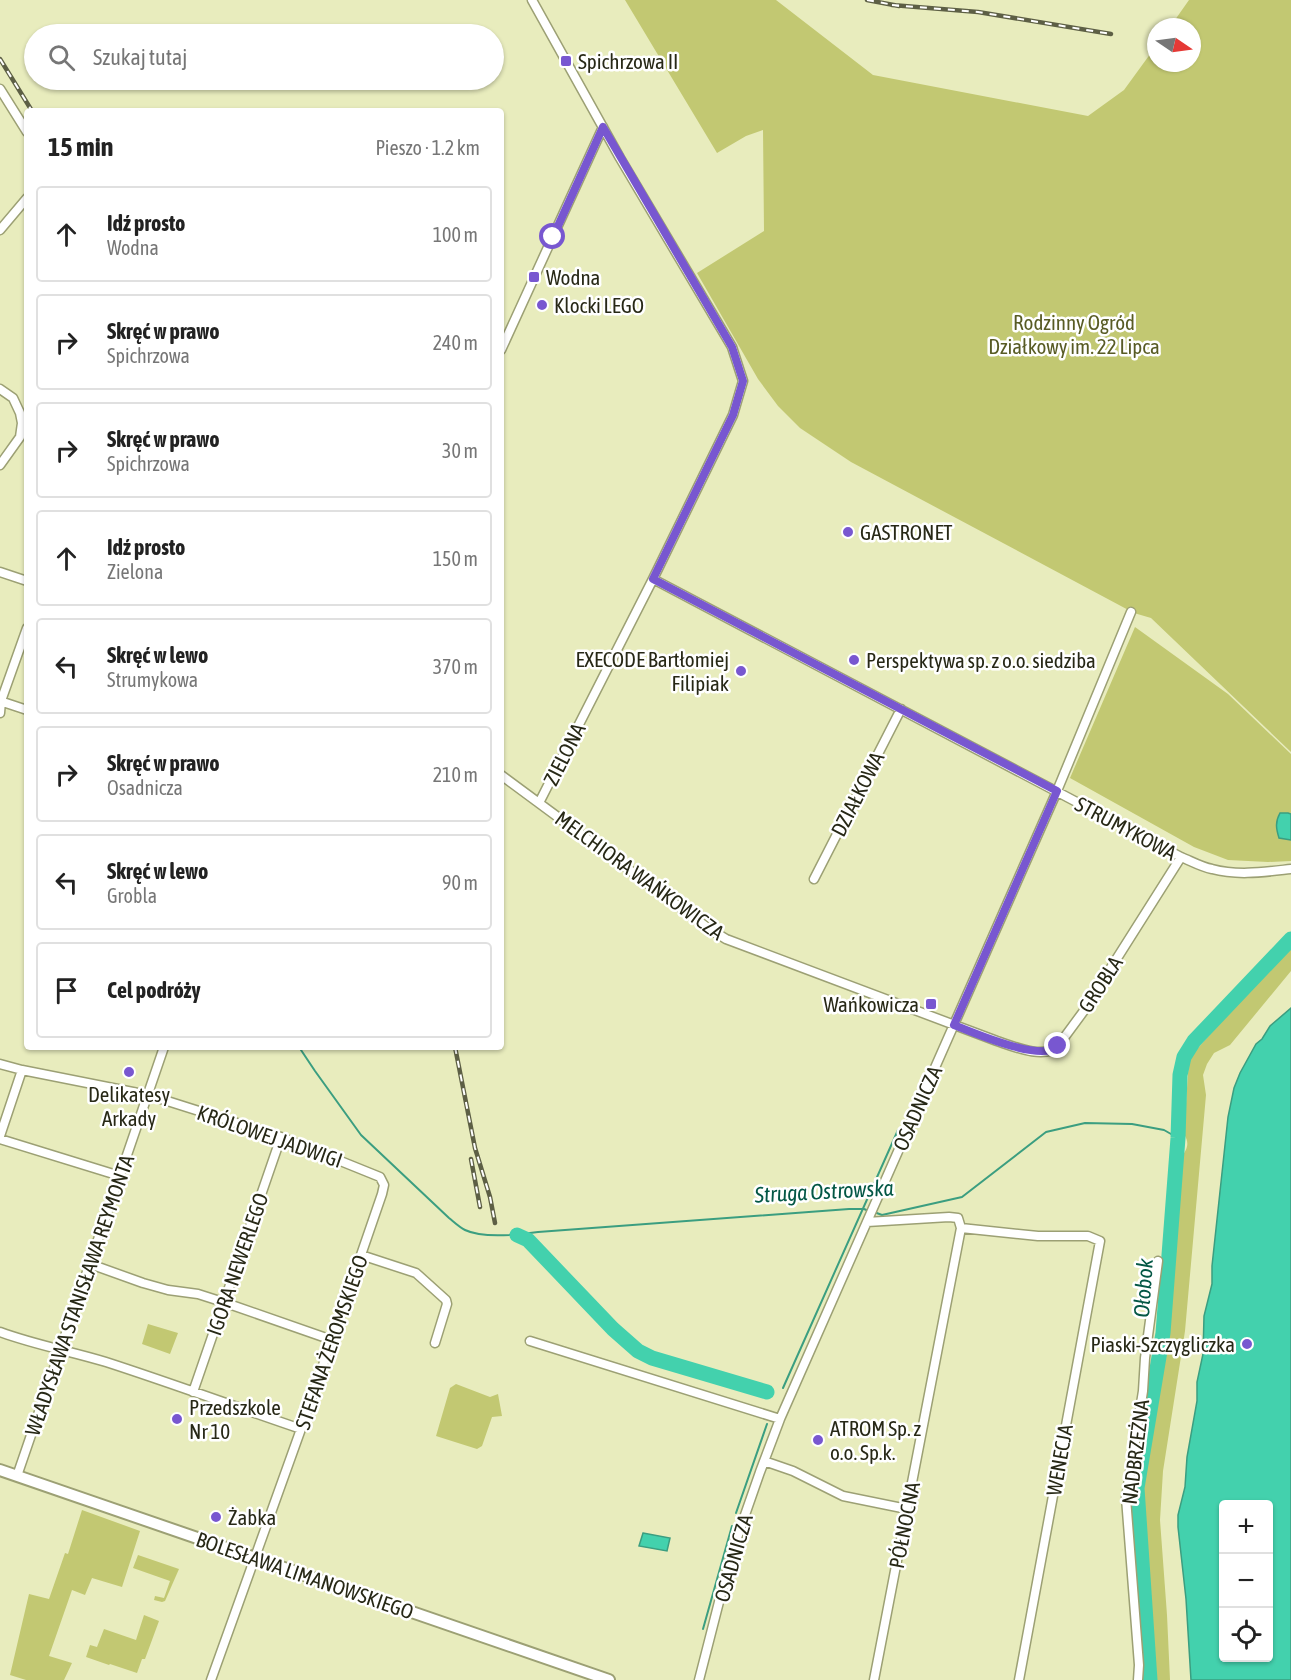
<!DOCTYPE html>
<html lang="pl">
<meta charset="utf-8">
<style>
:root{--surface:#fff;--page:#f2f2f2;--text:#222;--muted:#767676;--line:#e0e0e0}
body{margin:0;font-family:"Asap Condensed",sans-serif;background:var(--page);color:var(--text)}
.controls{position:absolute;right:18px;bottom:18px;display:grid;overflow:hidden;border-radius:6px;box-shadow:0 2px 4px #0004}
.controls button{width:54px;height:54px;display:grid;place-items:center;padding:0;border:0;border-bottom:2px solid var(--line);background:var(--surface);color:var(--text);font:30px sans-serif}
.compass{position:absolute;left:1147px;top:18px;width:54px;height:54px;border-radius:50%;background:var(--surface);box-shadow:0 2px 4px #0004;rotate:103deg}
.stop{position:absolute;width:18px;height:18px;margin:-14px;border:4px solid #7857d0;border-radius:50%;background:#fff}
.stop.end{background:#7857d0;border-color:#fff;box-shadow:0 2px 6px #0008}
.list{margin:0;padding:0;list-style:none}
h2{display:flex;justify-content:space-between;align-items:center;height:78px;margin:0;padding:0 24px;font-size:26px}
h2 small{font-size:20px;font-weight:400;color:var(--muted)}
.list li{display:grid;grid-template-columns:39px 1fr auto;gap:18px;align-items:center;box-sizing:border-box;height:96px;margin:0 12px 12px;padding:0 12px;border:2px solid var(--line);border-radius:6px}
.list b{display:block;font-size:22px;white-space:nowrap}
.list p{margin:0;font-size:20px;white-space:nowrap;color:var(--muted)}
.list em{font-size:20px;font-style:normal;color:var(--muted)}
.icon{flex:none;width:33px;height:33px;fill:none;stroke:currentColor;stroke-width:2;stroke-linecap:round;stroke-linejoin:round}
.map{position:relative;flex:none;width:1291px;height:1680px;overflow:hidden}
.search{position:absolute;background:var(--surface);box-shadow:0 2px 4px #0004;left:24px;top:24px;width:480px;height:66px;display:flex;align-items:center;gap:15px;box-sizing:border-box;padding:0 21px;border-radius:33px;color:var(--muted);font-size:22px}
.panel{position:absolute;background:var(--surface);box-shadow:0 2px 4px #0004;left:24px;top:108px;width:480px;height:942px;border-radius:6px}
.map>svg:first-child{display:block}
</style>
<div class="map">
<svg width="1291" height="1680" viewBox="0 0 1291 1680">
<rect width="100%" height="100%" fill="#e8ecbd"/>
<!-- green -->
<path fill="#c2c872" d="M625,0H776L873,75L1088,116L1124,90L1156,46V63H1192V27H1170L1189,0H1291V752L1151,618L1134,613L851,462L800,428L778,406L758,379L697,273L764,231L763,130L746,136L717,153Z
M1135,627L1228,694L1291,754V861L1268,862L1228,860L1194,847L1070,778Z
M1291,944V971L1230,1045L1214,1053L1207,1064L1203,1075L1206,1095L1185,1331L1163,1471L1160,1520L1167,1615L1170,1680H1157L1146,1561L1142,1489L1155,1407L1169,1336L1175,1242L1182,1157C1187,1148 1190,1144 1184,1134L1189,1058Z
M148,1324L178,1333L170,1354L142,1344Z
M456,1384L490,1397L498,1394L502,1416L492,1417L482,1446L477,1449L436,1436L450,1388Z
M82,1510L140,1531L122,1587L92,1578L85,1595L72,1590L49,1656L72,1663L64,1680H26L10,1675L29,1594L49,1599L65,1553L68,1554Z
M138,1555L179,1569L165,1601L162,1602L154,1600L155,1596L164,1598L170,1581L133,1568Z
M144,1615L159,1621L145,1659H142L137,1673L110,1664L109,1665L86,1657L90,1645L97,1647L104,1629L136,1640Z"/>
<!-- water -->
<path fill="#43d1ad" stroke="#3b9e80" stroke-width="1.5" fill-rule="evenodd" d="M1280,813H1288L1291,814V840L1279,838C1276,828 1275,822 1280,813Z
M1291,1008V1680H1191L1186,1599L1178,1527V1515L1185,1487L1187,1457L1197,1401V1382L1203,1354L1204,1316L1212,1284V1266L1228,1117L1234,1088L1240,1073L1256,1044L1262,1039L1270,1026ZM1224,1504H1268V1658H1224Z
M643,1533L670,1538L667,1551L639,1546Z"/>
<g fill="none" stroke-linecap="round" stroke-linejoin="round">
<!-- stream -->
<path stroke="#3b9e80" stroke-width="2" d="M299,1047L315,1071L361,1135L449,1218C454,1222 459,1227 465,1230C484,1239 517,1235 538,1232L849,1209H864L869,1211
M874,1212L882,1215L962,1197L1046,1132L1085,1123L1132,1124L1164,1130L1178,1138
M783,1388L898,1130
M736,1513L767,1424
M703,1629L732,1526"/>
<!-- river -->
<path stroke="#43d1ad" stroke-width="15" d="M517,1235L528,1240L613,1329L638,1351L652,1358L767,1392
M1150,1680L1137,1488L1163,1333L1178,1138L1180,1075L1184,1057L1194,1041L1291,939"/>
<!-- minor casing -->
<g stroke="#9ca074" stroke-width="11">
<path id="minor" d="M532,0L620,158L732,347L743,381L733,415L653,579L539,803
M0,89L27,132
M0,230L27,198
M501,350L603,127
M0,389L13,398L20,413L22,423L20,437L0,465
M0,572L27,581
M653,579L1181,857C1191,861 1201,867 1212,869C1238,876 1264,872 1291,869
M0,701L27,710
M0,713L1,701L27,628
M501,775L708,928L726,939L997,1041C1012,1046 1045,1060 1058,1046L1083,1012L1181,857
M814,879L901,709
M0,1064L22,1070L148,1095L161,1099L281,1137L380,1177L384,1185L382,1194L301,1429L211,1680
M0,1136L22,1070
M0,1139L120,1176
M867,1222L949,1217L958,1218L961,1228L1038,1236H1088L1100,1241L1019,1680
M361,1255L416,1273L446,1300L447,1304L435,1343
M90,1264L143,1283L168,1290L198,1294L223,1302L332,1340
M0,1332C35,1345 70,1351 106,1362C171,1383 236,1407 301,1429
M530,1341L780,1419
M193,1392L281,1137
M764,1461L793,1471L843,1496L907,1509
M17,1476L164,1047
M699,1680L731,1555L760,1472L780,1419L1057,791L1131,612
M874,1680L961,1228
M1138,1680L1139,1665L1126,1498L1143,1391L1145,1358L1158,1261"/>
</g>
<!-- tertiary casing -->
<g stroke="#9ca074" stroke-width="14">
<path id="tertiary" d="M0,1470L609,1680"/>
</g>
<!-- minor -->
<use href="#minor" stroke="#fff" stroke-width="8"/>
<!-- tertiary -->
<use href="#tertiary" stroke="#fff" stroke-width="10"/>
<!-- rail casing -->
<g stroke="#5d5f45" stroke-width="4.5">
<path id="rail" d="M867,0L899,6
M892,5L978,12L1111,34
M0,59L32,111
M455,1047L475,1148L490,1197L495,1223
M471,1159L480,1207"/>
</g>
<!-- rail -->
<use href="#rail" stroke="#fff" stroke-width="2" stroke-dasharray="7" stroke-linecap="butt"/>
</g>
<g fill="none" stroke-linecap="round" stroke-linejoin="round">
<!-- route -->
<path stroke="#7857d0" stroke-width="8" d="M553,237L603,127L732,347L743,381L733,415L653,579L1057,791L954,1025C974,1033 1043,1063 1058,1046"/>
</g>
<!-- markers -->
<g fill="#7857d0" stroke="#fff" stroke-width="2">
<rect x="560" y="55" width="12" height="12" rx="3"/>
<rect x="528" y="271" width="12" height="12" rx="3"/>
<circle cx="542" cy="305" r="6"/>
<circle cx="848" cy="532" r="6"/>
<circle cx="854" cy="660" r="6"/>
<circle cx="741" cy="671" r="6"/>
<rect x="925" y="998" width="12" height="12" rx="3"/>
<circle cx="129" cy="1072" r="6"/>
<circle cx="1247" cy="1344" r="6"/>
<circle cx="177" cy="1419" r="6"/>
<circle cx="818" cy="1440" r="6"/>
<circle cx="216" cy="1517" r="6"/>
</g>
<g text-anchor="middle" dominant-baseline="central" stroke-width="5" stroke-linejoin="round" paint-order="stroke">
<!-- poi labels -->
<g font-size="21" fill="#272816" stroke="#fff" text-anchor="start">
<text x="578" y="61">Spichrzowa II</text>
<text x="546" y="277">Wodna</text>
<text x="554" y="305">Klocki LEGO</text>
<text x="860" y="532">GASTRONET</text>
<text x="729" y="659" text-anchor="end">EXECODE Bartłomiej<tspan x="729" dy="24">Filipiak</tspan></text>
<text x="866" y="660">Perspektywa sp. z o.o. siedziba</text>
<text x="919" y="1004" text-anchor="end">Wańkowicza</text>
<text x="129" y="1094" text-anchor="middle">Delikatesy<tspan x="129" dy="24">Arkady</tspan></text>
<text x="1235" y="1344" text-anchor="end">Piaski-Szczygliczka</text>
<text x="189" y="1407">Przedszkole<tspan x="189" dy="24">Nr 10</tspan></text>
<text x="830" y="1428">ATROM Sp. z<tspan x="830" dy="24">o.o. Sp.k.</tspan></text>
<text x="228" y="1517">Żabka</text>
</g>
<!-- park labels -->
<g font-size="21" fill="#585b24" stroke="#fff">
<text x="1074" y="322">Rodzinny Ogród<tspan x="1074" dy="24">Działkowy im. 22 Lipca</tspan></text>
</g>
<!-- street labels -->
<g font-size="21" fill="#272816" stroke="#fff">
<text transform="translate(564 754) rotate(-63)">ZIELONA</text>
<text transform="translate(857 794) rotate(-63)">DZIAŁKOWA</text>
<text transform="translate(1126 828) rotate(28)">STRUMYKOWA</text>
<text transform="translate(640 875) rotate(36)">MELCHIORA WAŃKOWICZA</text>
<text transform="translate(1100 984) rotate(-57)">GROBLA</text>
<text transform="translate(917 1108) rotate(-66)">OSADNICZA</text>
<text transform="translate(270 1136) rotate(19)">KRÓLOWEJ JADWIGI</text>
<text transform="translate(237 1264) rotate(-71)">IGORA NEWERLEGO</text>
<text transform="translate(79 1295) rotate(-71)">WŁADYSŁAWA STANISŁAWA REYMONTA</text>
<text transform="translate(331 1342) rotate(-71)">STEFANA ŻEROMSKIEGO</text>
<text transform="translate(1135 1452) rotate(-83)">NADBRZEŻNA</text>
<text transform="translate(1059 1460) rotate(-80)">WENECJA</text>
<text transform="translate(904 1525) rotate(-79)">PÓŁNOCNA</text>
<text transform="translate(733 1558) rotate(-74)">OSADNICZA</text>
<text transform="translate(305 1575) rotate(19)">BOLESŁAWA LIMANOWSKIEGO</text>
</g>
<!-- water labels -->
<g font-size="22" font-style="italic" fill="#035745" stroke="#fff">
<text transform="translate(824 1191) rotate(-3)">Struga Ostrowska</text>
<text transform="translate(1143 1288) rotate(-86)">Ołobok</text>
</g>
</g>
</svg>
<div class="controls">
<button>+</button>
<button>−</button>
<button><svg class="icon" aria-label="locate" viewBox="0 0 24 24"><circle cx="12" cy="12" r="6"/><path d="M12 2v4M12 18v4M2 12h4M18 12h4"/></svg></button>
</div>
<svg class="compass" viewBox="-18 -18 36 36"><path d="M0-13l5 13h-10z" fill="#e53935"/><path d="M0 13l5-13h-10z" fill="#767676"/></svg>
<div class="stop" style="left:553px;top:237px"></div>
<div class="stop end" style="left:1058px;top:1046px"></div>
<div class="search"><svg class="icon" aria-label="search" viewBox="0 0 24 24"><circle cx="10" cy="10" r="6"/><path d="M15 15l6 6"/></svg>Szukaj tutaj</div>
<section class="panel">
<h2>15 min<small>Pieszo · 1.2 km</small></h2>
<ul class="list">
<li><svg class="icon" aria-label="ahead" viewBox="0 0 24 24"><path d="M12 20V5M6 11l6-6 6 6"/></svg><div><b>Idź prosto</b><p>Wodna</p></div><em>100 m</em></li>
<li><svg class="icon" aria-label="right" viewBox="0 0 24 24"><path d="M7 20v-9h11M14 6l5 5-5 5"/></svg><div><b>Skręć w prawo</b><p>Spichrzowa</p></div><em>240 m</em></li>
<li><svg class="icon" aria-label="right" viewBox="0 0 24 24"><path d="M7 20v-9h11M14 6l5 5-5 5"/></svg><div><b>Skręć w prawo</b><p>Spichrzowa</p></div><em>30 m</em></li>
<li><svg class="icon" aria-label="ahead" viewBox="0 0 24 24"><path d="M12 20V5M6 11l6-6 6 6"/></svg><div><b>Idź prosto</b><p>Zielona</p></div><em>150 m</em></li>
<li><svg class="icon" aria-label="left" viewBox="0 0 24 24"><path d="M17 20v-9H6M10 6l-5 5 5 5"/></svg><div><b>Skręć w lewo</b><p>Strumykowa</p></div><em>370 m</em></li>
<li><svg class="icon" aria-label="right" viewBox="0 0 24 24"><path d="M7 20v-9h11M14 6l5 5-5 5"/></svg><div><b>Skręć w prawo</b><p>Osadnicza</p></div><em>210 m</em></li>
<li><svg class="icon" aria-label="left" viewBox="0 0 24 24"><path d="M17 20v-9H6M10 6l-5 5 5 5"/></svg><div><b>Skręć w lewo</b><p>Grobla</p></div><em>90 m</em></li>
<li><svg class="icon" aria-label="arrive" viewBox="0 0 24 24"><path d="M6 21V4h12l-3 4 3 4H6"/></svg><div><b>Cel podróży</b></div></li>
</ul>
</section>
</div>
